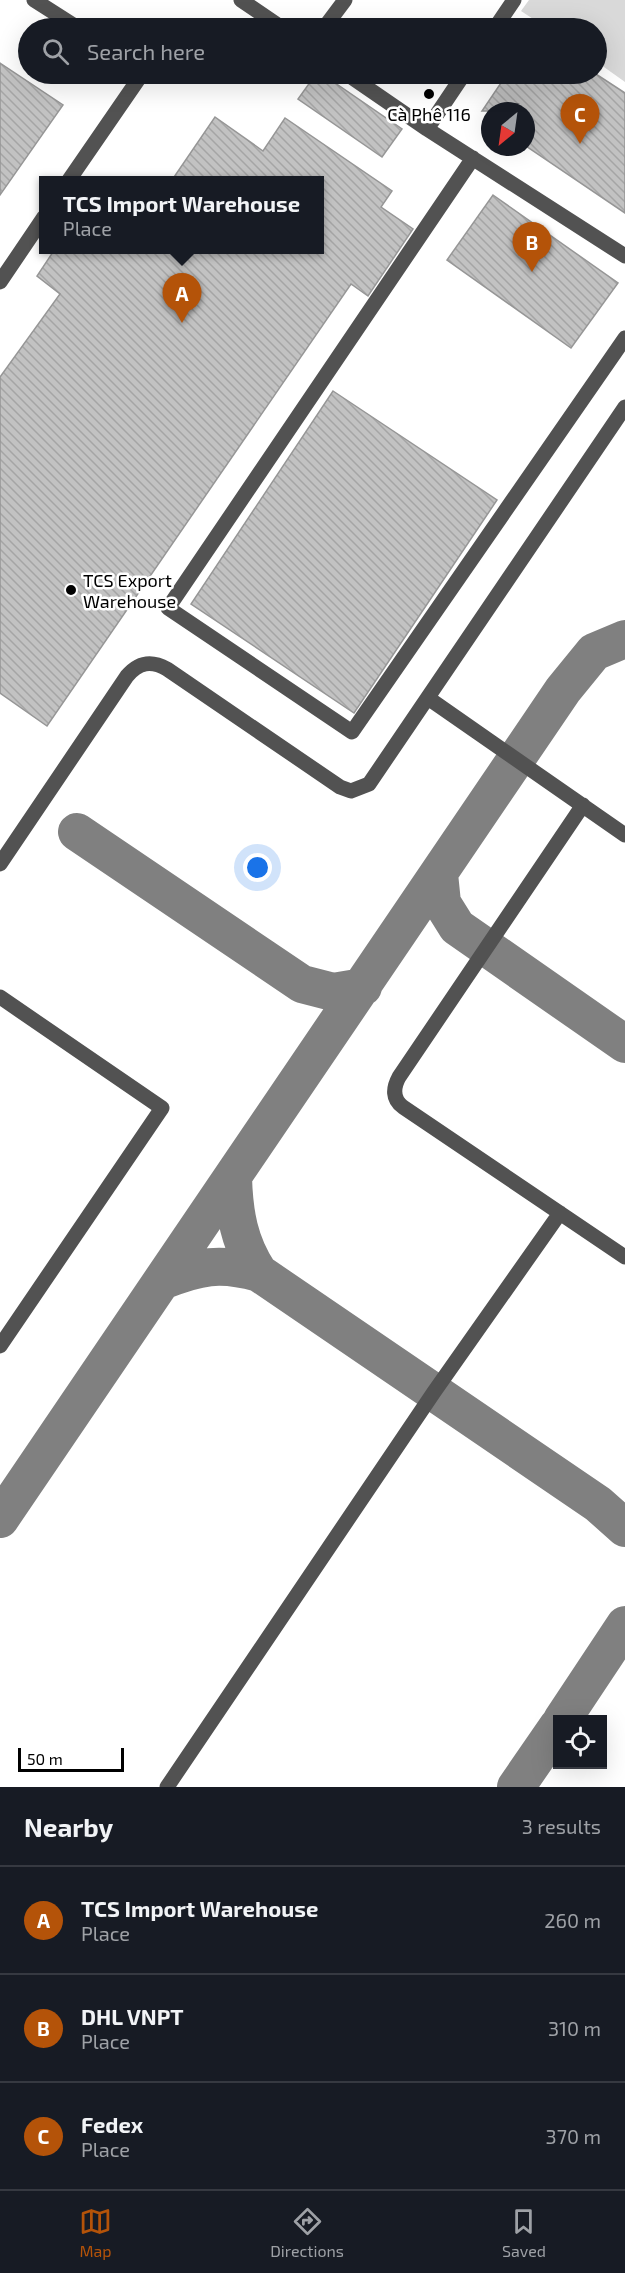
<!DOCTYPE html>
<meta charset="utf-8">
<style>
:root{--surface:#171b24;--page:#20242c;--text:#f1f3f6;--muted:#9ea1a6;--line:#363941;--accent:#b45309}
body{margin:0;font-family:"Exo 2",sans-serif;background:var(--page);color:var(--text)}
.controls{position:absolute;right:18px;bottom:18px;display:grid;overflow:hidden;border-radius:0px;box-shadow:0 6px 24px #0002}
.controls button{width:54px;height:54px;display:grid;place-items:center;padding:0;border:0;border-bottom:2px solid var(--line);background:var(--surface);color:var(--text);font:30px sans-serif}
.compass{position:absolute;left:481px;top:102px;width:54px;height:54px;border-radius:50%;background:var(--surface);box-shadow:0 6px 24px #0002;rotate:209deg}
.scale{position:absolute;left:18px;bottom:15px;width:106px;box-sizing:border-box;padding-left:6px;border:3px solid #000;border-top:0;font-size:16px;line-height:21px;white-space:nowrap;color:#000;-webkit-text-stroke:4px #fff;paint-order:stroke}
.you{position:absolute;left:258px;top:868px;width:21px;height:21px;margin:-15px;border:4px solid #fff;border-radius:50%;background:#1a73e8;box-shadow:0 0 0 9px #1a73e833}
.badge{display:grid;place-items:center;width:39px;height:39px;border-radius:50%;background:var(--accent);color:#fff;font-size:20px;font-weight:700}
.pin{position:absolute;translate:-50% -50px;filter:drop-shadow(0 2px 3px #0008)}
.pin::after{content:'';position:absolute;top:32px;width:21px;height:18px;background:inherit;clip-path:polygon(0 0,100% 0,50% 100%)}
.popup{position:absolute;left:39px;top:176px;width:285px;height:78px;box-sizing:border-box;display:grid;place-content:center;border-radius:0px;background:var(--surface);filter:drop-shadow(0 2px 4px #0005);font-size:20px;white-space:nowrap;color:var(--muted)}
.popup b{font-size:22px;color:var(--text)}
.popup::after{content:'';position:absolute;left:50%;top:100%;margin-left:-12px;border:12px solid transparent;border-top-color:var(--surface)}
.list{margin:0;padding:0;list-style:none}
h2{display:flex;justify-content:space-between;align-items:center;height:78px;margin:0;padding:0 24px;font-size:26px}
h2 small{font-size:20px;font-weight:400;color:var(--muted)}
.list li{display:grid;grid-template-columns:39px 1fr auto;gap:18px;align-items:center;box-sizing:border-box;height:108px;padding:0 24px;border-top:2px solid var(--line)}
.list b{display:block;font-size:22px;white-space:nowrap}
.list p{margin:0;font-size:20px;white-space:nowrap;color:var(--muted)}
.list em{font-size:20px;font-style:normal;color:var(--muted)}
.icon{flex:none;width:33px;height:33px;fill:none;stroke:currentColor;stroke-width:2;stroke-linecap:round;stroke-linejoin:round}
.map{position:relative;flex:none;width:625px;height:1787px;overflow:hidden}
.search{position:absolute;background:var(--surface);box-shadow:0 6px 24px #0002;left:18px;right:18px;top:18px;height:66px;display:flex;align-items:center;gap:15px;box-sizing:border-box;padding:0 21px;border-radius:33px;color:var(--muted);font-size:22px}
.sheet{height:402px;background:var(--surface)}
nav{display:flex;justify-content:space-around;align-items:center;box-sizing:border-box;height:84px;border-top:2px solid var(--line);background:var(--surface);font-size:16px;color:var(--muted)}
nav a{display:grid;justify-items:center;gap:3px}
nav .on{color:var(--accent)}
.map>svg:first-child{display:block}
</style>
<div class="map">
<svg width="625" height="1787" viewBox="0 0 625 1787">
<defs>
<pattern id="building-back-hatch" width="6" height="6" patternUnits="userSpaceOnUse" patternTransform="scale(1.5)"><rect width="6" height="6" fill="#c2c2c2"/><path d="M-1 5l2 2M0 0l6 6M5-1l2 2" fill="none" stroke="#a5a5a5"/></pattern>
</defs>
<rect width="100%" height="100%" fill="#fff"/>
<!-- grass -->
<path fill="#d9d9d9" d="M529,0H625V82L597,62L596,28H547L521,11Z"/>
<g fill="none" stroke-linecap="round" stroke-linejoin="round">
<!-- taxiway -->
<path stroke="#808080" stroke-width="38" d="M77,832L302,984L333,992L363,987
M439,874L442,903L457,927L625,1044
M233,1177C234,1213 239,1243 259,1273
M162,1281C199,1266 220,1262 259,1273L598,1504L625,1528
M0,1519L563,690L594,652L625,639
M562,1720L625,1625
M516,1787L558,1726"/>
</g>
<!-- building -->
<path fill="url(#building-back-hatch)" stroke="#969696" stroke-width="1.5" d="M0,63L63,105L0,195Z
M316,74H322L402,129L382,157L298,99Z
M507,74H596L625,93V213L526,146V111H482Z
M215,117L263,151L285,118L392,191L381,207L413,229L368,296L351,284L47,726L0,693V377L60,294L37,276L55,249H320V180H172Z
M493,195L618,283L571,348L447,260Z
M333,391L497,500L354,713L191,604Z"/>
<g fill="none" stroke-linecap="round" stroke-linejoin="round">
<!-- minor -->
<path stroke="#525252" stroke-width="15" d="M34,0L78,28
M241,0L282,28
M324,28L345,0
M495,28L514,0
M347,74L427,129L625,256
M427,129L464,74
M473,158L168,608L352,732L625,338
M69,180L142,74
M0,282L44,217
M428,698L625,835
M583,805L399,1077C393,1088 392,1099 403,1107L625,1257
M0,864L127,676C139,662 151,660 167,669L340,787L351,791L369,784L625,407
M0,997L162,1108L0,1346
M167,1787L434,1392L560,1213"/>
</g>
<!-- markers -->
<g fill="#000" stroke="#fff" stroke-width="2">
<circle cx="429" cy="94" r="6"/>
<circle cx="71" cy="590" r="6"/>
</g>
<g text-anchor="middle" dominant-baseline="central" stroke-width="5" stroke-linejoin="round" paint-order="stroke">
<!-- poi labels -->
<g font-size="18" fill="#000" stroke="#fff">
<text x="429" y="114">Cà Phê 116</text>
<text x="83" y="580" text-anchor="start">TCS Export<tspan x="83" dy="21">Warehouse</tspan></text>
</g>
</g>
</svg>
<div class="controls">
<button><svg class="icon" aria-label="locate" viewBox="0 0 24 24"><circle cx="12" cy="12" r="6"/><path d="M12 2v4M12 18v4M2 12h4M18 12h4"/></svg></button>
</div>
<svg class="compass" viewBox="-18 -18 36 36"><path d="M0-13l5 13h-10z" fill="#e53935"/><path d="M0 13l5-13h-10z" fill="#9ea1a6"/></svg>
<div class="scale">50 m</div>
<div class="you"></div>
<div class="pin badge" style="left:182px;top:323px">A</div>
<div class="popup"><b>TCS Import Warehouse</b>Place</div>
<div class="pin badge" style="left:532px;top:272px">B</div>
<div class="pin badge" style="left:580px;top:144px">C</div>
<div class="search"><svg class="icon" aria-label="search" viewBox="0 0 24 24"><circle cx="10" cy="10" r="6"/><path d="M15 15l6 6"/></svg>Search here</div>
</div>
<section class="sheet">
<h2>Nearby<small>3 results</small></h2>
<ul class="list">
<li><span class="badge">A</span><div><b>TCS Import Warehouse</b><p>Place</p></div><em>260 m</em></li>
<li><span class="badge">B</span><div><b>DHL VNPT</b><p>Place</p></div><em>310 m</em></li>
<li><span class="badge">C</span><div><b>Fedex</b><p>Place</p></div><em>370 m</em></li>
</ul>
</section>
<nav>
<a class="on"><svg class="icon" aria-label="map" viewBox="0 0 24 24"><path d="M3 6l6-2 6 2 6-2v14l-6 2-6-2-6 2zM9 4v14M15 6v14"/></svg>Map</a>
<a><svg class="icon" aria-label="directions" viewBox="0 0 24 24"><path d="M12 3l9 9-9 9-9-9zM9 14v-3h6M13 9l2 2-2 2"/></svg>Directions</a>
<a><svg class="icon" aria-label="saved" viewBox="0 0 24 24"><path d="M7 4h10v16l-5-4-5 4z"/></svg>Saved</a>
</nav>
